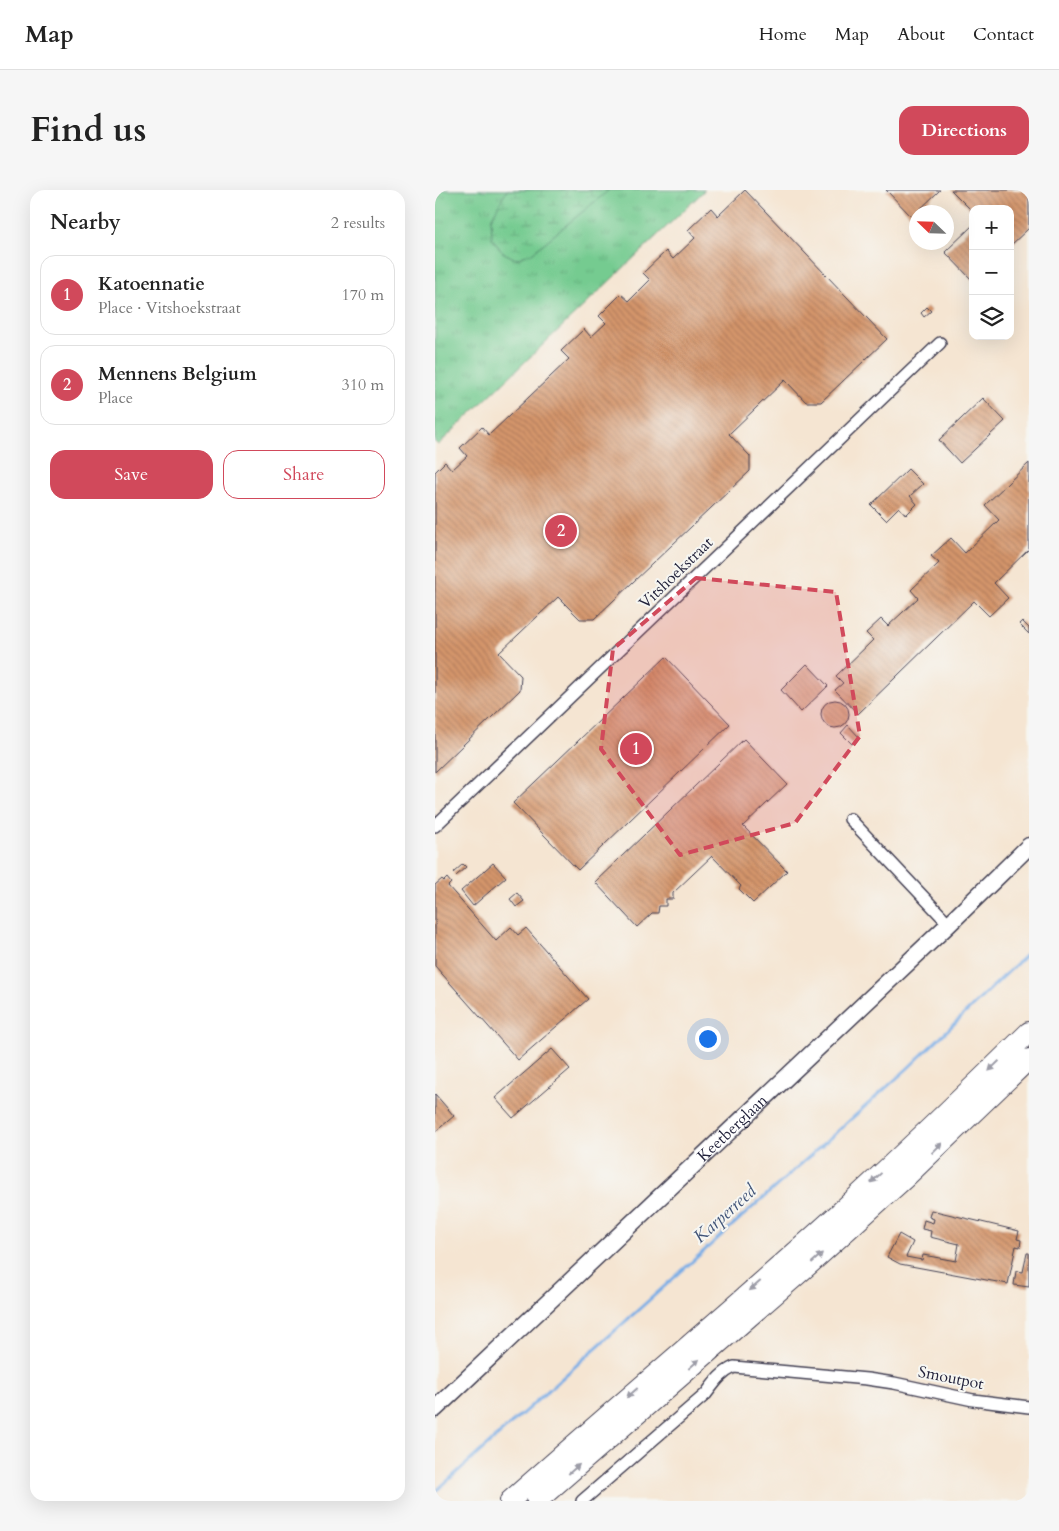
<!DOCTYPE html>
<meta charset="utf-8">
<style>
:root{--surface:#fff;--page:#f6f6f6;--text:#222;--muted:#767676;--line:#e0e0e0;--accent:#d1495b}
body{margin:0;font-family:Cardo,serif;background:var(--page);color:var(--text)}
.controls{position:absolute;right:15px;top:15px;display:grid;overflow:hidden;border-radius:10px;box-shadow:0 5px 20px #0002}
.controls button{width:45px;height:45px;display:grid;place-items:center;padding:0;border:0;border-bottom:1px solid var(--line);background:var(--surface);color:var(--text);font:25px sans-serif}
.compass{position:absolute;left:474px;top:15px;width:45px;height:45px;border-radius:50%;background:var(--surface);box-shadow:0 5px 20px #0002;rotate:293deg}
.you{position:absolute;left:272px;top:848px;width:18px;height:18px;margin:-12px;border:4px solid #fff;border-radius:50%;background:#1a73e8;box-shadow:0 0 0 8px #1a73e833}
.badge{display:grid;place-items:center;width:32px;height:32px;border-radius:50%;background:var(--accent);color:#fff;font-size:16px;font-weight:700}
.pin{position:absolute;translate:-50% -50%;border:2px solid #fff;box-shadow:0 1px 5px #0006}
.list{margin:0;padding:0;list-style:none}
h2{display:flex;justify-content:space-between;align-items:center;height:65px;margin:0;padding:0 20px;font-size:21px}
h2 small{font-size:16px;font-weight:400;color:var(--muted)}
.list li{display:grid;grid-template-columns:32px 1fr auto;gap:15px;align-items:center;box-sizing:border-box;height:80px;margin:0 10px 10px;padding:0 10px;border:1px solid var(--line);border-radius:15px}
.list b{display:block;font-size:19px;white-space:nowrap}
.list p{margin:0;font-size:16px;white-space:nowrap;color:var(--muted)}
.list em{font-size:16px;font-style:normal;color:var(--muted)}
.actions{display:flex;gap:10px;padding:15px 20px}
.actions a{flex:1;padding:11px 0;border:1px solid var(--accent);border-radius:15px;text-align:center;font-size:18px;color:var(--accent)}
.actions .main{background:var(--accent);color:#fff}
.icon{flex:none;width:28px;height:28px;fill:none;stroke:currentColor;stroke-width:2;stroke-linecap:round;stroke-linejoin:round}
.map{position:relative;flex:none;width:594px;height:1311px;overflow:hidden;border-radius:15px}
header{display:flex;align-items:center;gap:30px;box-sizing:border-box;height:70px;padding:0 25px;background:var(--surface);border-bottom:1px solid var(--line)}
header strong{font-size:24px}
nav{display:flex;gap:28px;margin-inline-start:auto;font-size:18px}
.intro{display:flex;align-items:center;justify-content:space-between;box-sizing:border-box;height:120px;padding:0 30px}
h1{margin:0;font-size:35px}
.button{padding:12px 22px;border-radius:15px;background:var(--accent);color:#fff;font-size:18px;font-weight:700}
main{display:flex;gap:30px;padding:0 30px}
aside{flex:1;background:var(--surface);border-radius:15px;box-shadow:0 5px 20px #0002}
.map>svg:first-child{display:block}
</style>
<header>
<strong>Map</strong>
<nav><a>Home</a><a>Map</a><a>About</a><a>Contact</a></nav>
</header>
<div class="intro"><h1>Find us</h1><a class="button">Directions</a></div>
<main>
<aside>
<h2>Nearby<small>2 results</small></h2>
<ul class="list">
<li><span class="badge">1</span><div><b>Katoennatie</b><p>Place · Vitshoekstraat</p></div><em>170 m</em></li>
<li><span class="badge">2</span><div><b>Mennens Belgium</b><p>Place</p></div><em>310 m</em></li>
</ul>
<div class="actions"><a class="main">Save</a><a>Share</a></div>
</aside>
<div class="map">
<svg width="594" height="1311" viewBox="0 0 594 1311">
<defs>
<pattern id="grass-tufts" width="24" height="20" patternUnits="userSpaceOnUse" patternTransform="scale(1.25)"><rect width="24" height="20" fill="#74cb90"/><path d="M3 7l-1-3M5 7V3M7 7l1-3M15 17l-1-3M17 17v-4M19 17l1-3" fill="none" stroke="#64ae7d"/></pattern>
<pattern id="wetland-marsh" width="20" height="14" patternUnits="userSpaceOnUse" patternTransform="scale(1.25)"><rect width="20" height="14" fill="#74cb90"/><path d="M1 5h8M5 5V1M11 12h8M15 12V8" fill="none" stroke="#64ae7d"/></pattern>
<pattern id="building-back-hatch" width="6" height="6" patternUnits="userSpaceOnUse" patternTransform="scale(1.25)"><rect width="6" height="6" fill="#d4956b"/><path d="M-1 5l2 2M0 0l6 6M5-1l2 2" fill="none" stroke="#ac7959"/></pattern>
</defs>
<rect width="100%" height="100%" fill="#f6f6f2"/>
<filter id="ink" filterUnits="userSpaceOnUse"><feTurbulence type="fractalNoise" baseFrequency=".02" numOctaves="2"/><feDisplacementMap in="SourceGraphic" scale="10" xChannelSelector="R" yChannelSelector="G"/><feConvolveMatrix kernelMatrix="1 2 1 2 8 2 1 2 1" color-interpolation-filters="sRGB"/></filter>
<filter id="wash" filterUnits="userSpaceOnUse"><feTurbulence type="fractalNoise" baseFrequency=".0096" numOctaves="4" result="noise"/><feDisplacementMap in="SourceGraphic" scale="20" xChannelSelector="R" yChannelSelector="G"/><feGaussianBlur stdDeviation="1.12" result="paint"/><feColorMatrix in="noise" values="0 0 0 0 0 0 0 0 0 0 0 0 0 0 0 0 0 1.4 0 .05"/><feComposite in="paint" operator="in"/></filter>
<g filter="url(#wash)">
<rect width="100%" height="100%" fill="#f5e5d2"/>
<!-- grass -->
<path fill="url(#grass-tufts)" stroke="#4b7666" d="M0,0H270L3,255L0,252Z"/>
<!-- wetland -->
<path fill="url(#wetland-marsh)" stroke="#4b7666" d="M72,0H174L97,63L81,69L67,62L57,48L56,29Z"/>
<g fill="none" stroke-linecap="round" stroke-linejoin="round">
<!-- stream -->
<path stroke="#79ade6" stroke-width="3" d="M0,1302L472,879L594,762"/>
</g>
<g id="blocks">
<!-- building -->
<path fill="url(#building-back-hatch)" d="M310,0L452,149L386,212H371L350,190L294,244L315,266V281L159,429H145L123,407L64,463L86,486L85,500L0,582V282L10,272L17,280L32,266L25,258L47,237L54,245L134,169L126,161L149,139L156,147L171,133L164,126L186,104L194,111L215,90L208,83L231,61L238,69L260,48L253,40L276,18L283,26Z
M451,0H505L477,27Z
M516,0H594V38L575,56V19H538V22Z
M538,35V91L510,62Z
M492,117L496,121L489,127L486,123Z
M548,208L570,231L525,273L504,250Z
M594,273V359L559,393L573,408L554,426L539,411L423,524L400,500L408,493L401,486L438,450L431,443L446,429L453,436L483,408L476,400L504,373L496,366L516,348L530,363L564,330L550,315Z
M473,279L488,294L475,306L482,314L471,325L464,317L451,330L436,315Z
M587,431L594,438V444L584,434Z
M231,467L295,534L143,680L78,613Z
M372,474L393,496L366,522L346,500Z
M386 524a14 14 0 1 1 28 0a14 14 0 1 1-28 0Z
M413,535L424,547L417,554L406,543Z
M309,549L352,594L308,636L352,681L318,713L304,699L306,696L277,666L238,703V709H231V716H224L223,723H217L202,737L160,692Z
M58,673L71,687L38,716L26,701Z
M28,674L31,677L21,686L18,683Z
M12,688L16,693L13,696L61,751L76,737L83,745L91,738L153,809L83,870L0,776V695L7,689L9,691Z
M82,703L89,711L81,717L75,709Z
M117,859L135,879L78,928L60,908Z
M0,904L19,926L0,942Z
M496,1020L584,1041L582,1049L586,1050L585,1057L581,1056L573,1094L465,1074L452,1067L464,1044L478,1052L471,1067L487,1070L488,1065L521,1071L524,1054L495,1047L496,1041L487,1039L489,1030L498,1033L499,1029L494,1027Z
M592,1063H594V1097L579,1095L581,1081L588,1082Z"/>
</g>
</g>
<g filter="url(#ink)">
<use href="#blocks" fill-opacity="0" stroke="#423f52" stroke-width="1"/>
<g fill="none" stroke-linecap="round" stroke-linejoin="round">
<!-- street casing -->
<g stroke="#423f52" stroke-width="14">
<path id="street" d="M415,629L514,734
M0,636L505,153
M147,1311L271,1204C280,1192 286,1183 299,1177L432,1189L459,1193L538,1210L594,1217"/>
</g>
<!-- secondary casing -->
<g stroke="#423f52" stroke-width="19">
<g id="secondary">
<path id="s1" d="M0,1219L514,734L594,656"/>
</g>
</g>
<!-- highway casing -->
<g stroke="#423f52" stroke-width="22">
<path id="highway" d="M75,1311C183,1215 295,1122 402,1025C467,965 531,904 594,842
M102,1311L376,1073L470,988L594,869"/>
</g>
<!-- street -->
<use href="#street" stroke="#fff" stroke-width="11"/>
<!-- secondary -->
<use href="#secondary" stroke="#fff" stroke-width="16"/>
<!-- highway -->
<use href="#highway" stroke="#fff" stroke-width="20"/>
</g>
<!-- one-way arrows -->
<defs><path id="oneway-solid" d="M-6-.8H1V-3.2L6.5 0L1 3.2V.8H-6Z" transform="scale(1.25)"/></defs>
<g fill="#9c9ca7">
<use href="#oneway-solid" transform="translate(559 876) rotate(136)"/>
<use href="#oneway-solid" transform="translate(502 958) rotate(-44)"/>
<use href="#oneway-solid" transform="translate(441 988) rotate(137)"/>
<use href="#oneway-solid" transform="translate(382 1068) rotate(-42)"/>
<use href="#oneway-solid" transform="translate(320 1096) rotate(139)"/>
<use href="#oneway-solid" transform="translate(259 1174) rotate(-41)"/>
<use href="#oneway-solid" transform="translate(197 1203) rotate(139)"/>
<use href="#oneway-solid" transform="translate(139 1279) rotate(-41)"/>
</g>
</g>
<!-- marked area -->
<path fill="#d1495b" fill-opacity="0.2" stroke="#d1495b" stroke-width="4" stroke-dasharray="10 6" stroke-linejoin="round" d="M261,388L401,402L425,546L360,633L245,665L166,559L178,459Z"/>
<g text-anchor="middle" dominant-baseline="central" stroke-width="4" stroke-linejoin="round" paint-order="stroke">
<!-- street labels -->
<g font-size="16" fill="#22223b" stroke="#f6f6f2">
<text transform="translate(241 383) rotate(-44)">Vitshoekstraat</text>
<text stroke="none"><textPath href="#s1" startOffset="409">Keetberglaan</textPath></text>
<text transform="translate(516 1188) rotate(11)">Smoutpot</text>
</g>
<!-- water labels -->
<g font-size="18" font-style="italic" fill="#405377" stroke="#f6f6f2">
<text transform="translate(290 1024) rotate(-42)">Karperreed</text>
</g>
</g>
</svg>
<div class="controls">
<button>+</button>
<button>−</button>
<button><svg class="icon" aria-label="layers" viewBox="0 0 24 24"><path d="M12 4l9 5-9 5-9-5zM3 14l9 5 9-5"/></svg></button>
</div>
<svg class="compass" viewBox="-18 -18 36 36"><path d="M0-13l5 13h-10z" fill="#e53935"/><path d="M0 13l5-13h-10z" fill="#767676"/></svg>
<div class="you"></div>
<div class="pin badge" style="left:201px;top:559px">1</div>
<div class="pin badge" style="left:126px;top:341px">2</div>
</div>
</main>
